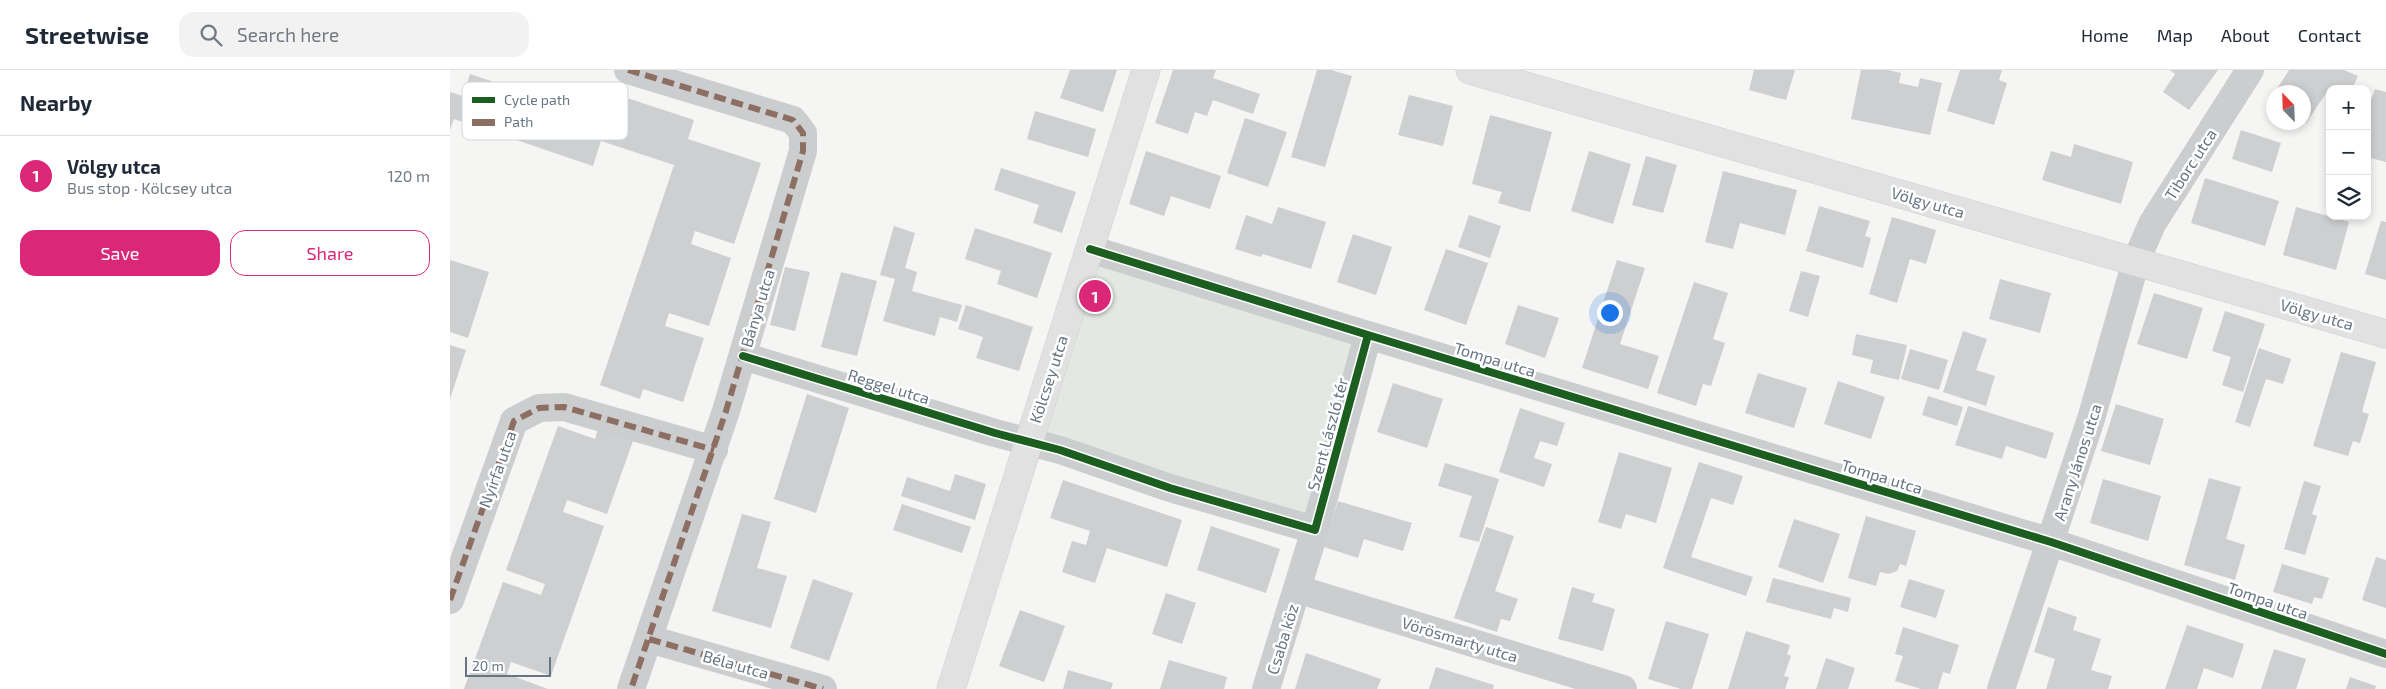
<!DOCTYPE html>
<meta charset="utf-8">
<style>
:root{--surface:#fff;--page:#f2f2f3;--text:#1f2937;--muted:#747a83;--line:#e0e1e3;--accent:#db2777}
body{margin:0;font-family:"Exo 2",sans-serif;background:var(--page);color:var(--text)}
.controls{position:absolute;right:15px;top:15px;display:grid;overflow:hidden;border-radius:10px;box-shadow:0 2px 8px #0003}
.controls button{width:45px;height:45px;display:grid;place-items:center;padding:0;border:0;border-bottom:1px solid var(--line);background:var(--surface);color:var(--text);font:25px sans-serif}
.compass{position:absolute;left:1816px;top:15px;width:45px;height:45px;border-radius:50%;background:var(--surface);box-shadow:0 2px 8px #0003;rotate:337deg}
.scale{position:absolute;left:15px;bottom:12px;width:86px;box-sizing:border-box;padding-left:5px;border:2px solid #667583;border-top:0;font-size:14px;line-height:18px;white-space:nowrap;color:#667583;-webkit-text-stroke:4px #fff;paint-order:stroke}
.you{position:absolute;left:1159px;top:242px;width:18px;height:18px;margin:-12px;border:4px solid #fff;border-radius:50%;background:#1a73e8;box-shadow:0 0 0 8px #1a73e833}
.badge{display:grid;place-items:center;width:32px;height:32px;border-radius:50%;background:var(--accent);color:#fff;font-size:16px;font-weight:700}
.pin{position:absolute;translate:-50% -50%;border:2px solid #fff;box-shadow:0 1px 5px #0006}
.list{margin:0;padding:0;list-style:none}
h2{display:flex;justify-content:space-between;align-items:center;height:65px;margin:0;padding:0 20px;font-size:21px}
h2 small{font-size:16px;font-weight:400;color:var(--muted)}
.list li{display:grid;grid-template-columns:32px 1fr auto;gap:15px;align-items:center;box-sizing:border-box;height:80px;padding:0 20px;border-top:1px solid var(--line)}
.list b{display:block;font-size:19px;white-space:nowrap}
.list p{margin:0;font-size:16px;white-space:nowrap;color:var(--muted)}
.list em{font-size:16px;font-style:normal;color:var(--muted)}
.actions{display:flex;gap:10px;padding:15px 20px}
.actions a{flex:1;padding:11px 0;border:1px solid var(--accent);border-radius:15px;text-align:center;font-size:18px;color:var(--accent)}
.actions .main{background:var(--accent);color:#fff}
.icon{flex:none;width:28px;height:28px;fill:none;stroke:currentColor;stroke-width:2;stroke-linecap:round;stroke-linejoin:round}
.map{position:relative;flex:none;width:1936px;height:619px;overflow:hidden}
header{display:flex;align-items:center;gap:30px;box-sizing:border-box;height:70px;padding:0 25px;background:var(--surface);border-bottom:1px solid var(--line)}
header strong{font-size:24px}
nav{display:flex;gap:28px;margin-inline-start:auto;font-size:18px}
.search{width:350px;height:45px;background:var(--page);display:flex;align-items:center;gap:12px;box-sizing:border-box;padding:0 18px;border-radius:15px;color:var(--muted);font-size:19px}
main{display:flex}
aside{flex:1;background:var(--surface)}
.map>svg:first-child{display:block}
</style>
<header>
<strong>Streetwise</strong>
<div class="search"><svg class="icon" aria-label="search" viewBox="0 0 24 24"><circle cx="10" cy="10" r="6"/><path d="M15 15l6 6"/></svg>Search here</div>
<nav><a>Home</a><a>Map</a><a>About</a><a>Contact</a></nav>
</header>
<main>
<aside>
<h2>Nearby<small></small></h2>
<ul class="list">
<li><span class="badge">1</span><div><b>Völgy utca</b><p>Bus stop · Kölcsey utca</p></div><em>120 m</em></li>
</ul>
<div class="actions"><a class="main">Save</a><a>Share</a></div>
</aside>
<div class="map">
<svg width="1936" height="619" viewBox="0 0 1936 619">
<rect width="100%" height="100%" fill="#f5f5f4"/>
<!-- green -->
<path fill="#e4e8e2" d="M640,179L918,265L865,460L577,373Z"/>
<!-- building -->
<path fill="#cdcfd0" d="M620,0H667L653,42L610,28Z
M723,0H766L763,8L810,24L803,44L763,30L757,46L745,42L738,64L705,53Z
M867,0H881L902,6L875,97L841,87Z
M1304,0H1345L1336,30L1299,20Z
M1411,0H1438L1451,3L1449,13L1468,17L1470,8L1492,13L1480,65L1401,49Z
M1510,0H1552L1549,10L1557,13L1544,55L1497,41Z
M1720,0H1768L1739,40L1713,22L1725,4Z
M1839,0H1894L1908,6L1902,19H1880V24L1877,22L1856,53L1854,52V22H1825Z
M20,4L157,49L165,24L244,50L238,69L311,93L284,174L245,161L241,174L281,188L259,256L219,243L215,256L254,268L233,332L193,319L190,329L150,315L224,95L151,71L143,96L4,49L0,60V22L13,26Z
M1925,19L1936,22V92L1917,87V42Z
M959,25L1003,36L993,76L948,65Z
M585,41L646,59L638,87L577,69Z
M1040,45L1102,62L1080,142L1048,133L1052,122L1022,114Z
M795,48L837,62L818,117L777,103Z
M1791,60L1831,73L1822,102L1782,89Z
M1624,74L1683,92L1671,134L1592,110L1601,81L1621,87Z
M696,81L771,106L760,139L721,126L714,146L679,134Z
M1139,81L1181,94L1163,154L1121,141Z
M1196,86L1227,95L1213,143L1182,135Z
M551,98L626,122L612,163L583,153L589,135L544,120Z
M1273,101L1347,120L1335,165L1290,153L1283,179L1255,172Z
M1755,108L1829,131L1815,176L1741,153Z
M1369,136L1420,151L1415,166L1421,168L1413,198L1356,181Z
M828,137L876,152L861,199L813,184L811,187L785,179L796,145L822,154Z
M1846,137L1899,152L1886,200L1833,185Z
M1019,145L1051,156L1040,188L1008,177Z
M1442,147L1486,160L1476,194L1460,189L1447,233L1419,224Z
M1931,151L1936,152V210L1915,204Z
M444,156L465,163L455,198L467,202L462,221L512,235L507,252L490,247L485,266L433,251L445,209L430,205Z
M525,158L602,183L587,228L547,214L551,201L515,189Z
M903,164L942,177L926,225L887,212Z
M996,179L1038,193L1016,255L974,240Z
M0,190L39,202L18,268L0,262Z
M1167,190L1195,198L1170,274L1209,286L1198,319L1132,298Z
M335,197L360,202L345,261L320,255Z
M1351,201L1370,206L1358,247L1339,241Z
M391,202L427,211L407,286L371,277Z
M1550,209L1601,223L1590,263L1539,249Z
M1244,212L1278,223L1263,269L1275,273L1261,316L1253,314L1246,336L1207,323Z
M1704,223L1753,238L1737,289L1687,274Z
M516,235L583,257L569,301L526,288L533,267L508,259Z
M1068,235L1109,248L1095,288L1055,274Z
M1775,241L1815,254L1793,322L1772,315L1781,287L1762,281Z
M1513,261L1537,269L1526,300L1545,306L1536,336L1493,322Z
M1406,264L1457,275L1449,310L1420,303L1423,290L1402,285Z
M0,275L16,280L0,329Z
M1809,278L1841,289L1833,314L1816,309L1800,357L1785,352Z
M1460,279L1498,290L1489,320L1451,309Z
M1891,282L1926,292L1912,342L1919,344L1910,373L1903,371L1898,386L1863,376Z
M1308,303L1357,318L1344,358L1295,343Z
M1388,311L1435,327L1421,369L1374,354Z
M943,313L993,329L977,378L927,362Z
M357,324L399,338L366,443L324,429Z
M1478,326L1513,337L1507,356L1472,345Z
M1666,334L1714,349L1700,395L1651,381Z
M1518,336L1604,363L1596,389L1556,376L1552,389L1505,375Z
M1070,338L1115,353L1107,376L1090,371L1084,388L1102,394L1094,417L1049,402Z
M108,356L145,369L148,359L183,371L157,444L117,430L113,442L154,456L101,606L61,592L57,604L98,619H14L53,512L91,525L95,514L56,500Z
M1169,382L1222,398L1206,453L1176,444L1171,459L1148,452Z
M1249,392L1293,406L1283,435L1261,428L1241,487L1303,507L1296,526L1213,498Z
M995,393L1049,409L1029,472L1009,467L1022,426L988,416Z
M505,404L536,414L525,450L451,426L457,407L500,421Z
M1759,408L1791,417L1776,469L1795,475L1785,510L1734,495Z
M1653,409L1711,426L1698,471L1640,453Z
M613,410L732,450L717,497L657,478L645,513L612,502L622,471L636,475L640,461L600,448Z
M1854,411L1871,416L1862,444L1867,446L1855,485L1834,479Z
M888,431L962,453L953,481L914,469L908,488L874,477Z
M452,434L521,457L512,483L443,460Z
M292,444L321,452L307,498L337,506L321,558L262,541Z
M1416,446L1466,461L1456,496L1450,494L1447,501L1439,504L1430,502L1426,516L1398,508Z
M1344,449L1390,464L1373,513L1328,497Z
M761,456L830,479L816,523L747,500Z
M1036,457L1064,466L1045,521L1068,529L1060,551L1051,549L1047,562L1004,548Z
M1926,487L1936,490V538L1912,530Z
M1832,494L1879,508L1872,529L1864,527L1862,534L1823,522Z
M1323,508L1401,528L1398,542L1384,538L1381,549L1316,532Z
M363,509L403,523L379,591L340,578Z
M1459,509L1495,520L1486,548L1450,537Z
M1122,517L1145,524L1142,532L1165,539L1153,581L1108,569Z
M716,523L746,533L732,574L702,564Z
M1598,537L1627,547L1623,560L1651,569L1641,600L1662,606L1658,619H1596L1605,589L1584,582Z
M570,540L615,556L594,612L549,596Z
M1216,551L1259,564L1242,619H1231L1198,609Z
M1737,555L1794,574L1783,608L1754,598L1747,619H1715Z
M1453,557L1509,575L1500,604L1493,602L1488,619H1471L1445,611L1453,586L1445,584Z
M1296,561L1340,575L1337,584L1341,586L1334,606L1339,607L1335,619H1278Z
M1824,579L1856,589L1846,619H1811Z
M856,583L931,609L927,619H845Z
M1376,588L1405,598L1398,619H1366Z
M719,590L777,607L774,619H710Z
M986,597L1044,615L1043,619H979Z
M618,600L663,613L661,619H613Z
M1900,607L1926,616L1925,619H1896Z"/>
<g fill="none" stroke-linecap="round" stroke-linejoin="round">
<!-- secondary casing -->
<g stroke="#d1d2d2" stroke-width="29">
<path id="secondary" d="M1020,0L1936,264
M501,619L696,0"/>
</g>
<!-- street -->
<path stroke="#cbcdce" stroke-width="28" d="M178,0L343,50L353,63V81L276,341L181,619
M918,265L1601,472L1936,584
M293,286L545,363L610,380L720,418L865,460L918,265L640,179
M847,519L1173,619
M0,530L64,351L89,338L114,337L264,380
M199,569L373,619
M816,619L865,460
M1551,619L1641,349L1686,191L1702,154L1800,0"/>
<!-- secondary -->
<use href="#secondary" stroke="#e0e1e0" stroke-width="28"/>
<!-- quiet -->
<path stroke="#8d6e63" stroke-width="6" stroke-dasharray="12 6" stroke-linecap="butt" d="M178,0L343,50L353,63V81L276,341L181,619
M0,530L64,351L89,338L114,337L264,380
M199,569L373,619"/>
<!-- cycleway casing -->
<g stroke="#fff" stroke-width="11">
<path id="cycleway" d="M918,265L1601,472L1936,584
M293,286L545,363L610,380L720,418L865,460L918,265L640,179"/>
</g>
<!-- cycleway -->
<use href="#cycleway" stroke="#1b5e20" stroke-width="8"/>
</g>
<g text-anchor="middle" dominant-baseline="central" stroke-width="5" stroke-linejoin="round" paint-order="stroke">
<!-- street labels -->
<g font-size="16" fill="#667583" stroke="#fff">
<text transform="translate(1740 94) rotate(-57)">Tiborc utca</text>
<text transform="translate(1478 132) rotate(16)">Völgy utca</text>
<text transform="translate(307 238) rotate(-73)">Bánya utca</text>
<text transform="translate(1867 244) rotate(16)">Völgy utca</text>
<text transform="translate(1045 289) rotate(17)">Tompa utca</text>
<text transform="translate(598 309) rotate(-72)">Kölcsey utca</text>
<text transform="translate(439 316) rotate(17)">Reggel utca</text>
<text transform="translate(877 364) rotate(-75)">Szent László tér</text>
<text transform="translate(1627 392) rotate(-72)">Arany János utca</text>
<text transform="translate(47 399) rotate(-70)">Nyírfa utca</text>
<text transform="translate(1432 406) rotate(17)">Tompa utca</text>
<text transform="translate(1818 530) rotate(19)">Tompa utca</text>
<text transform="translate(832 569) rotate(-73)">Csaba köz</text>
<text transform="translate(1010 569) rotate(17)">Vörösmarty utca</text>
<text transform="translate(286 594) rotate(16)">Béla utca</text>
</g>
</g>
<!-- legend -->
<rect x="12" y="12" width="166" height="58" rx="8" fill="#fff" stroke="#d1d6da" stroke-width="1"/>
<rect x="22" y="27" width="23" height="6" fill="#1b5e20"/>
<rect x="22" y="49" width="23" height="7" fill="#8d6e63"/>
<g font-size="14" fill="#667583">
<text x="54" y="35">Cycle path</text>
<text x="54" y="57">Path</text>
</g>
</svg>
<div class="controls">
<button>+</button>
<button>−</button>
<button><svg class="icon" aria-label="layers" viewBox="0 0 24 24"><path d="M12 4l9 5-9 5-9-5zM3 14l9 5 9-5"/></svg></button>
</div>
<svg class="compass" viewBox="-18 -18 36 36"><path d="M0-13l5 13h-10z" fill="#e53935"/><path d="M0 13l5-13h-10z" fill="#747a83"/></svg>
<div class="scale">20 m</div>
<div class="you"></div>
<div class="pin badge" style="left:645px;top:226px">1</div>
</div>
</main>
